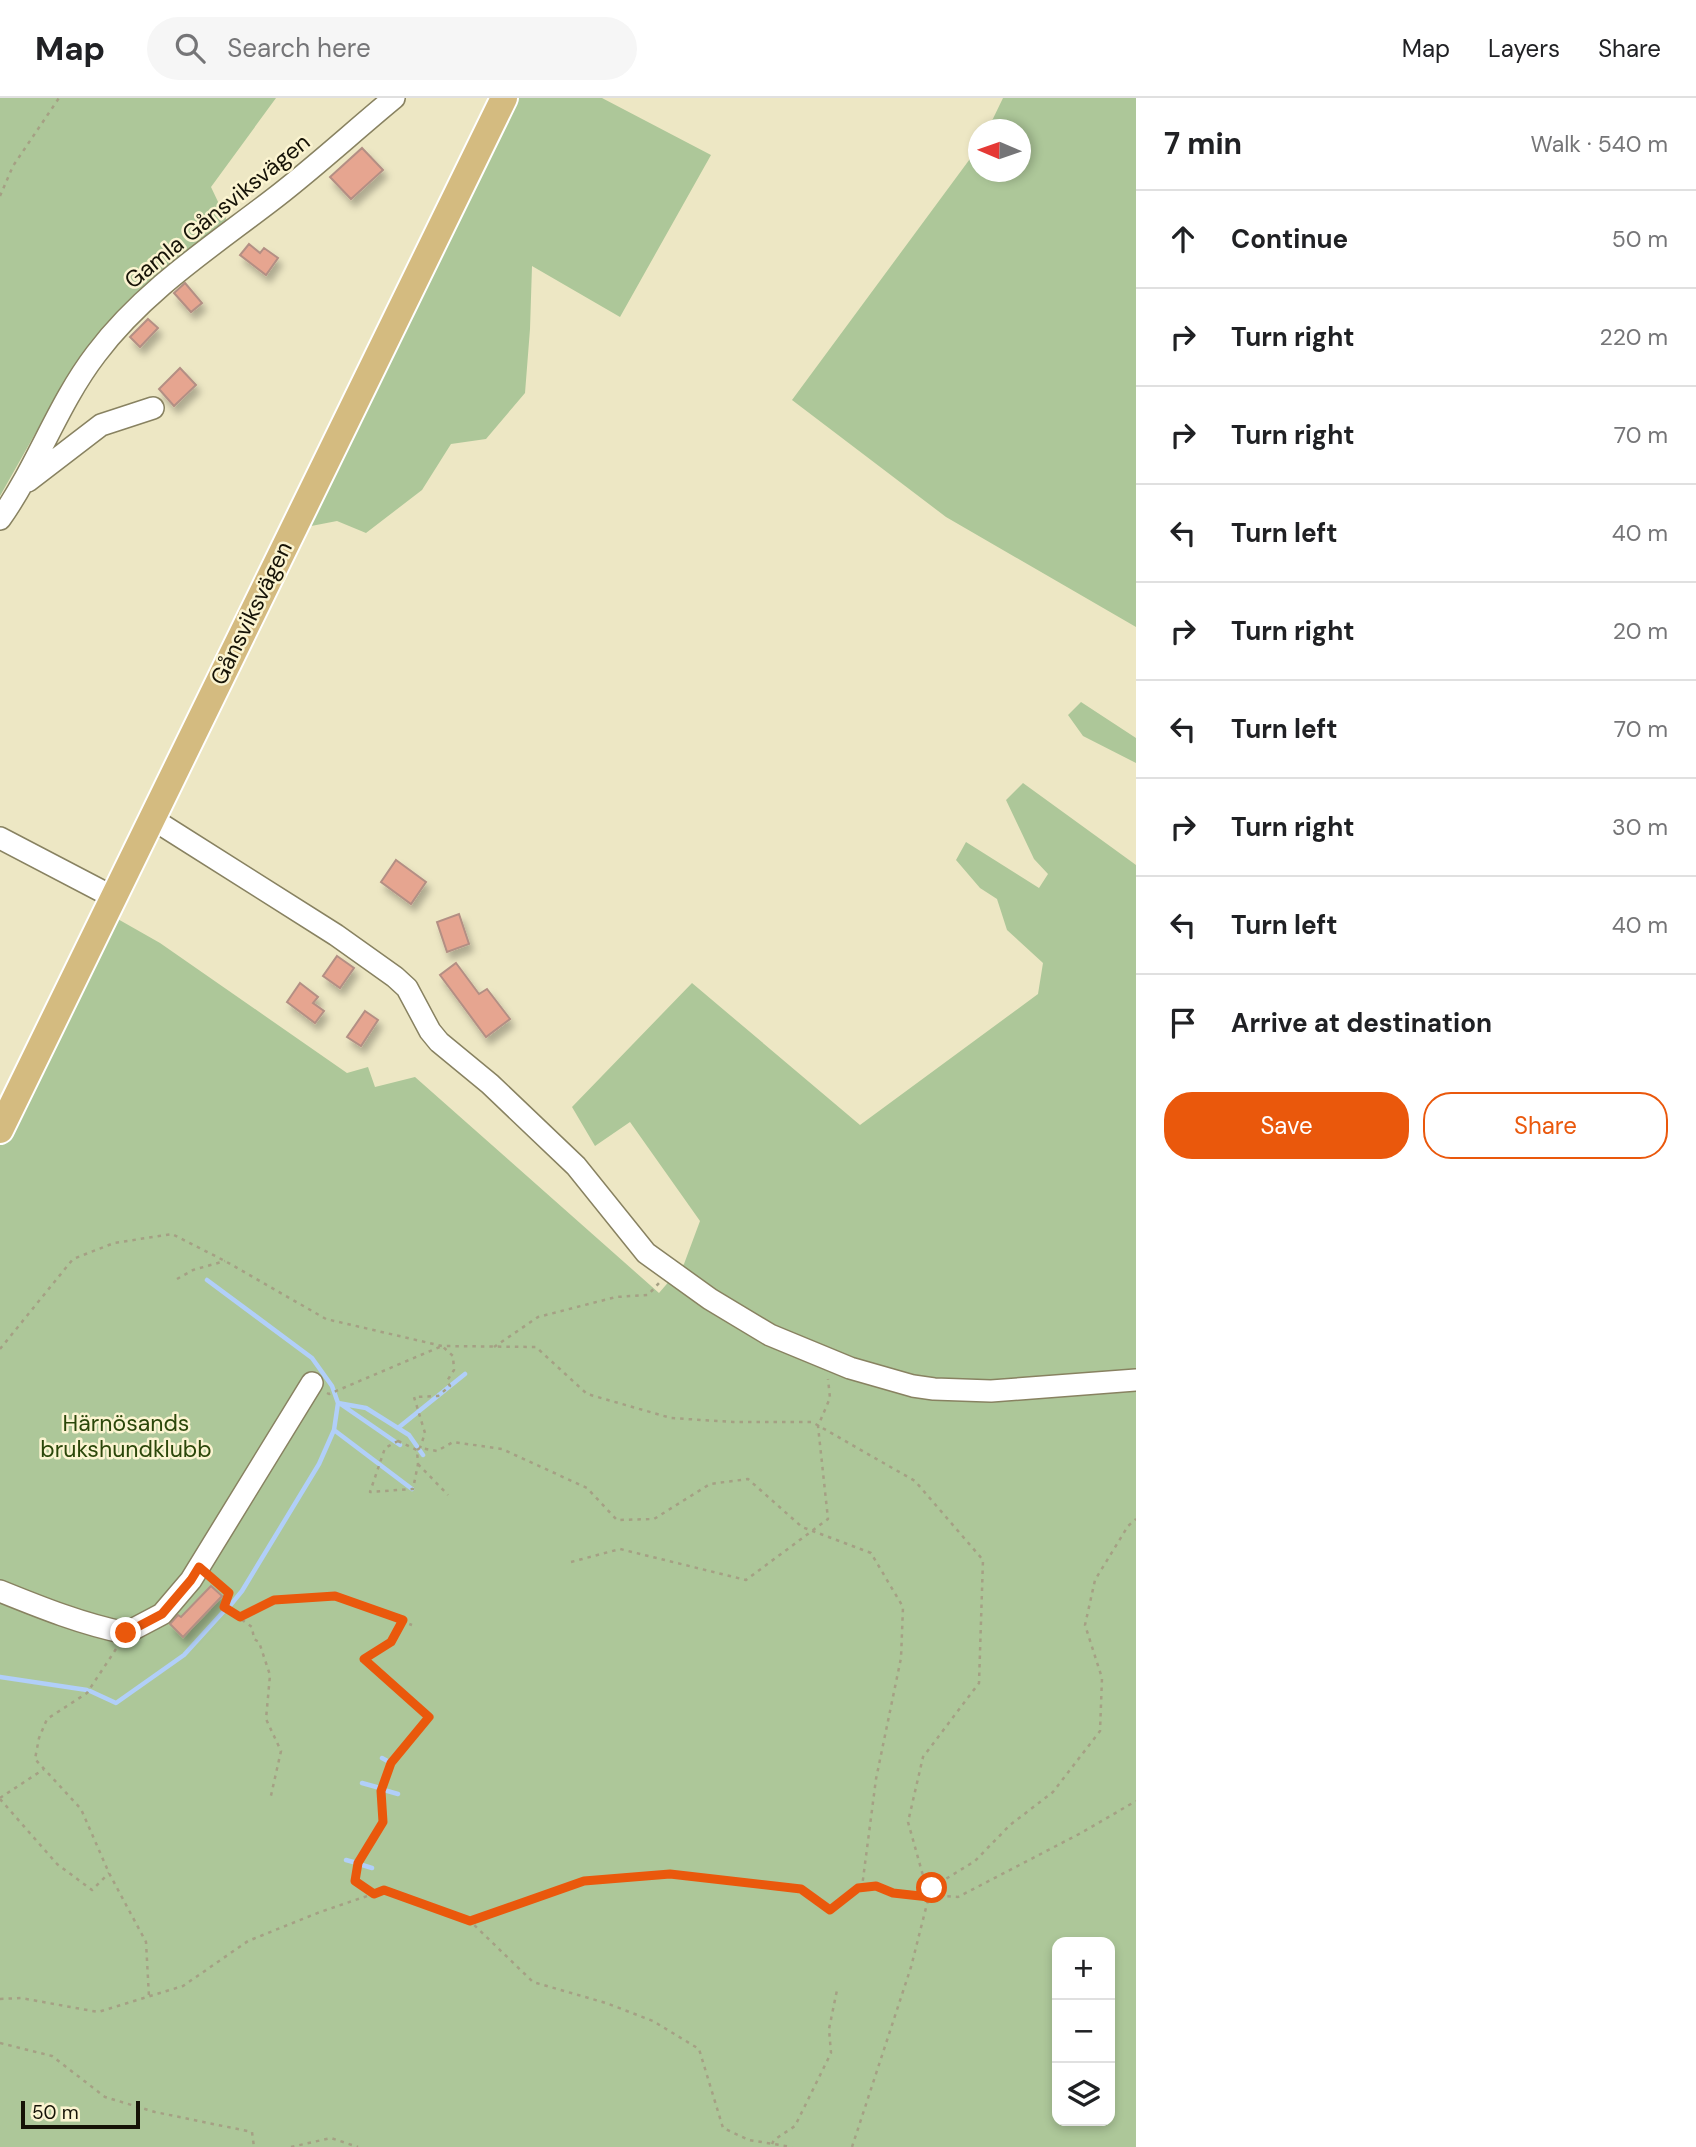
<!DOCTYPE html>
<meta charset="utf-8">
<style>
:root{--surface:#fff;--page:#f6f6f6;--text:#202124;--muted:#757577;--line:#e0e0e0;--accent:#ea580c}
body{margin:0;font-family:"DM Sans",sans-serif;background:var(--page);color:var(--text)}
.controls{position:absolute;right:21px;bottom:21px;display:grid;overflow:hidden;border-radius:14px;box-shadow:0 4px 10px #0003}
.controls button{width:63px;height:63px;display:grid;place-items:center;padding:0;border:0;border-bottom:2px solid var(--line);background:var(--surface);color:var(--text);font:35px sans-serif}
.compass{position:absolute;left:968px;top:21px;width:63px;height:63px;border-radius:50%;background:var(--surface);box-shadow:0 4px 10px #0003;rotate:272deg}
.scale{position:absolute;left:21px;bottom:18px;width:119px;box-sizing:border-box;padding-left:7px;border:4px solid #161307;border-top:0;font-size:19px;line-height:24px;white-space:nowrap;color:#161307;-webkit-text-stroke:5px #fbf4d1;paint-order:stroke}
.stop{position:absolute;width:21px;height:21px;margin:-16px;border:5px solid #ea580c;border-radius:50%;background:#fff}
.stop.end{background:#ea580c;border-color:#fff;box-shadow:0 2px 7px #0008}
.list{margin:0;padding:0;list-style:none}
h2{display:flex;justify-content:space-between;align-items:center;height:91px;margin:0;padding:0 28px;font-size:30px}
h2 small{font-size:23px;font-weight:400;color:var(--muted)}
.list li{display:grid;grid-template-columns:46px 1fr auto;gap:21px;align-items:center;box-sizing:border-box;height:98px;padding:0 28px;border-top:2px solid var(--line)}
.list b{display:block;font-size:26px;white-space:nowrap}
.list em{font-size:23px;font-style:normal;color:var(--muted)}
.actions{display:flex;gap:14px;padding:21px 28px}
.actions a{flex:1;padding:16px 0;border:2px solid var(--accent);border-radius:28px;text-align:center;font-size:24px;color:var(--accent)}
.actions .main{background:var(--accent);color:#fff}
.icon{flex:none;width:38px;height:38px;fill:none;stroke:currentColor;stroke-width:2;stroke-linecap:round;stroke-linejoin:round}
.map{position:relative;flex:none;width:1136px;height:2049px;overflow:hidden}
header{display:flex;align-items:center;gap:42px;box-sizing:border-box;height:98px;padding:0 35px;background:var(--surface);border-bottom:2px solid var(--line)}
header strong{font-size:33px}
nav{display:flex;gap:38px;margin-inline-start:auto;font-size:24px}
.search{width:490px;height:63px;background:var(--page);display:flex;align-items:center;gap:18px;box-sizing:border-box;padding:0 24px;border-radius:38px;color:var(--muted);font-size:26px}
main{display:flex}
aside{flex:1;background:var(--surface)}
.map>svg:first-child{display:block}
</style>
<header>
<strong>Map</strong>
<div class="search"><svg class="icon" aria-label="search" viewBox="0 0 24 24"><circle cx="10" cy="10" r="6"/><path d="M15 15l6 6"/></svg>Search here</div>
<nav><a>Map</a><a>Layers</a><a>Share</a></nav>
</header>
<main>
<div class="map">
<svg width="1136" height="2049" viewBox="0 0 1136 2049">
<defs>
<filter id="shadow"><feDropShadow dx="4" dy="7" stdDeviation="3.5" flood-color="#0004"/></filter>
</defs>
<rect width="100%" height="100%" fill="#ede7c4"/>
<!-- green -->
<path fill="#adc799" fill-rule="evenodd" d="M0,0H276L211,89L229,127L76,274L53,304L0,398Z
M516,0H602L711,57L620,219L532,168L530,231L525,295L486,341L451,346L422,392L366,435L337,423L306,429Z
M1003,0H1136V529L946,419L792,302L978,50V74H1020V32L988,31Z
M1081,604L1136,640V665L1083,638L1068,617Z
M1023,685L1136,767V2049H0V1046L116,820L160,845L347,975L368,969L375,989L415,979L659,1195L684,1166L700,1123L630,1024L595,1048L572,1009L692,885L860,1027L1038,896L1043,865L1007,832L997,801L980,790L956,762L966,744L1039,790L1048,776L1034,761L1006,702ZM1057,1844H1110V2023H1057Z"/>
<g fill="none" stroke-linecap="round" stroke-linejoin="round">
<!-- stream -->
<path stroke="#b1cff9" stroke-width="4.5" d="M207,1182L312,1260L332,1288L338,1305L334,1332L319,1366L242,1493L228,1510
M338,1305L366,1310L409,1337L423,1357
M342,1307L400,1347
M398,1330L465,1276
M334,1332L412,1391
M0,1579L87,1592
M90,1593L116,1605L184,1557L224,1513
M382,1660L391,1665
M362,1685L380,1690
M384,1692L398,1696
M346,1762L357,1765
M359,1766L372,1770"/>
</g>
<!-- building -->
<path fill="#e6a590" stroke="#b38f84" stroke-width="2" filter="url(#shadow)" d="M362,50L383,72L351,101L330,79Z
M249,146L260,155L264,150L278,160L266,177L240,157Z
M185,185L202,205L191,214L174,195Z
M148,221L158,230L140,249L130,239Z
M180,270L196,287L174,308L159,291Z
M396,762L426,784L411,806L381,784Z
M459,816L469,846L447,854L437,824Z
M337,858L354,870L340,890L323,878Z
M456,865L479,896L487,891L510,921L486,939L440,877Z
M300,885L318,899L313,905L324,913L315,925L287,904Z
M365,913L378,922L361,948L347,939Z
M211,1488L222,1498L183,1539L170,1526L178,1517L181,1519Z"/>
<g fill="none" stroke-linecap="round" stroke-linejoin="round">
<!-- minor casing -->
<g stroke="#888261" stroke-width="24">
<path id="minor" d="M28,383L101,327L153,310
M0,421C37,369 57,307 96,256C144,192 214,147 276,99C316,68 354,33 394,0
M151,720L336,837L395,879L407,890L430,933L439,944L490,986L576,1068L646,1155L710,1201L770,1237L850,1270L913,1288L934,1291L991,1293L1136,1282
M0,740L113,799
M0,1493C42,1510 82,1526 126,1535L162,1516L191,1482L312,1285"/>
</g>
<!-- major casing -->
<g stroke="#fff" stroke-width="30">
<path id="major" d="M0,1032L504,0"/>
</g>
<!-- path -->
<path stroke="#a5a084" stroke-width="2.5" stroke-dasharray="3.5 5" stroke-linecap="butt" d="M0,98L13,68L59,0
M177,1181L193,1172L225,1163
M494,1249L538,1219L616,1199L648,1197L659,1185
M0,1251L73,1161L114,1145L172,1136L225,1163L326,1221L442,1248L536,1249L587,1296L671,1320L733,1324H812L915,1383L983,1462L979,1585L923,1659L908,1724L929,1799
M327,1295L329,1296L442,1248L453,1258L454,1272L447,1283L450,1288L438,1298L414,1299L425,1335L420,1350
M398,1343L417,1352L418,1366L413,1391L370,1394L385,1350Z
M417,1352L420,1350L437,1353L453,1344L502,1351L587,1390L617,1422L654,1421L710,1386L748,1381L802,1429L871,1455L903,1509L901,1560L876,1681L862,1789
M418,1366L448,1397
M571,1464L620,1451L746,1482L828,1421L818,1328L830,1300L828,1281
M212,1480L229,1495L224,1509L252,1529L254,1541L259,1544L270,1577L266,1621L281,1653L270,1702
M240,1519L274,1502L335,1498L412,1527
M116,1551L87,1595L47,1621L39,1640L35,1661L81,1711L109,1775L146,1844L149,1899
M0,1700L44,1671
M0,1701L57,1766L92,1792L109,1775
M373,1795L355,1783L358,1765L383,1724L381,1694L391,1665L430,1619L364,1561L391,1543L403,1522
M470,1823L584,1783L670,1775L801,1791L830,1812L858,1790L876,1788L893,1795L958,1799L1081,1735L1136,1703
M0,1901L21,1900L98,1914L183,1888L248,1843L320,1814L385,1792L470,1823L533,1884L606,1905L653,1923L699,1951L723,2030L749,2042L792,2049
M0,1945L52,1958L105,1999L155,2014L252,2034L254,2049
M772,2046L774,2042L795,2028L831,1955L829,1931L837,1892
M291,2049L331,2040L358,2049
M852,2049L911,1869L931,1790L975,1763L1010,1727L1053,1694L1100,1633L1102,1580L1085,1527L1095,1482L1128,1428L1136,1421"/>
<!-- minor -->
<use href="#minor" stroke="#fff" stroke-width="21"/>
<!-- major -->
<use href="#major" stroke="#d4bb80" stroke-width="26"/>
</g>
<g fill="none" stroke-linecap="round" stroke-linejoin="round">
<!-- route -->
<path stroke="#ea580c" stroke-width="9" d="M126,1535L162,1516L191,1482L199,1469L229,1495L224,1509L240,1519L274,1502L335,1498L403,1522L391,1544L364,1561L429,1619L391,1665L381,1693L383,1724L358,1765L355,1783L374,1796L384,1792L470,1823L584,1783L670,1776L801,1791L830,1812L858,1790L876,1788L893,1795L929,1799L932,1790"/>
</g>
<g text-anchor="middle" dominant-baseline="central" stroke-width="5" stroke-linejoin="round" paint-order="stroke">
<!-- street labels -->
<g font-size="23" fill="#161307" stroke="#fbf4d1">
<text transform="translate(217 113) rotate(-39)">Gamla Gånsviksvägen</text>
<text transform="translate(251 515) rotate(-64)">Gånsviksvägen</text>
</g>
<!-- park labels -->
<g font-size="23" fill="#2b470a" stroke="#fbf4d1">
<text x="126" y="1325">Härnösands<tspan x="126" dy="26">brukshundklubb</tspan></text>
</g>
</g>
</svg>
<div class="controls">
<button>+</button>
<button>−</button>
<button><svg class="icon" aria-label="layers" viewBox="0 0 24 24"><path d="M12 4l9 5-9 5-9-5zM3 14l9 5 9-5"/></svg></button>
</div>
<svg class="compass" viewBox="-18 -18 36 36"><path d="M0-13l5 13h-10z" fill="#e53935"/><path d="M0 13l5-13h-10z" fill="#757577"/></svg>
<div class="scale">50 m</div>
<div class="stop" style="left:932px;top:1790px"></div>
<div class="stop end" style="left:126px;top:1535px"></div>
</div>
<aside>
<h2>7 min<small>Walk · 540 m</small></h2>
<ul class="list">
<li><svg class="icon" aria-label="ahead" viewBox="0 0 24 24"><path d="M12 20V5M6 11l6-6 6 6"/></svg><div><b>Continue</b></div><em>50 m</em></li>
<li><svg class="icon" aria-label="right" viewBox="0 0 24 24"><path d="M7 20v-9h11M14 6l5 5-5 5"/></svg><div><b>Turn right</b></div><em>220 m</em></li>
<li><svg class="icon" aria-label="right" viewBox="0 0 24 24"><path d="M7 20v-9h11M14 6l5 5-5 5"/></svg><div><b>Turn right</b></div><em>70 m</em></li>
<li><svg class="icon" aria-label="left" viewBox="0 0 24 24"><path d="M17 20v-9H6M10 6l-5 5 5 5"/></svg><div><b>Turn left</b></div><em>40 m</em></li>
<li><svg class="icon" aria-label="right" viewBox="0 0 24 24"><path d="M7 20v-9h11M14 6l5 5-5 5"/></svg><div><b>Turn right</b></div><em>20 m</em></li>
<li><svg class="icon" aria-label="left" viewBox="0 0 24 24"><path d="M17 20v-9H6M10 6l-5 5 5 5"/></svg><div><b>Turn left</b></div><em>70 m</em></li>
<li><svg class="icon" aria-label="right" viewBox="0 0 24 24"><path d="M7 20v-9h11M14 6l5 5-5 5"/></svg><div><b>Turn right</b></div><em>30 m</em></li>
<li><svg class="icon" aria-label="left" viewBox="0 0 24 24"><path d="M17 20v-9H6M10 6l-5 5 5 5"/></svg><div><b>Turn left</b></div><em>40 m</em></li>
<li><svg class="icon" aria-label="arrive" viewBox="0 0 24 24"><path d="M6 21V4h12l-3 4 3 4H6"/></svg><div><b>Arrive at destination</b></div></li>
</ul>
<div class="actions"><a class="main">Save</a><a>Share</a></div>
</aside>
</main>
